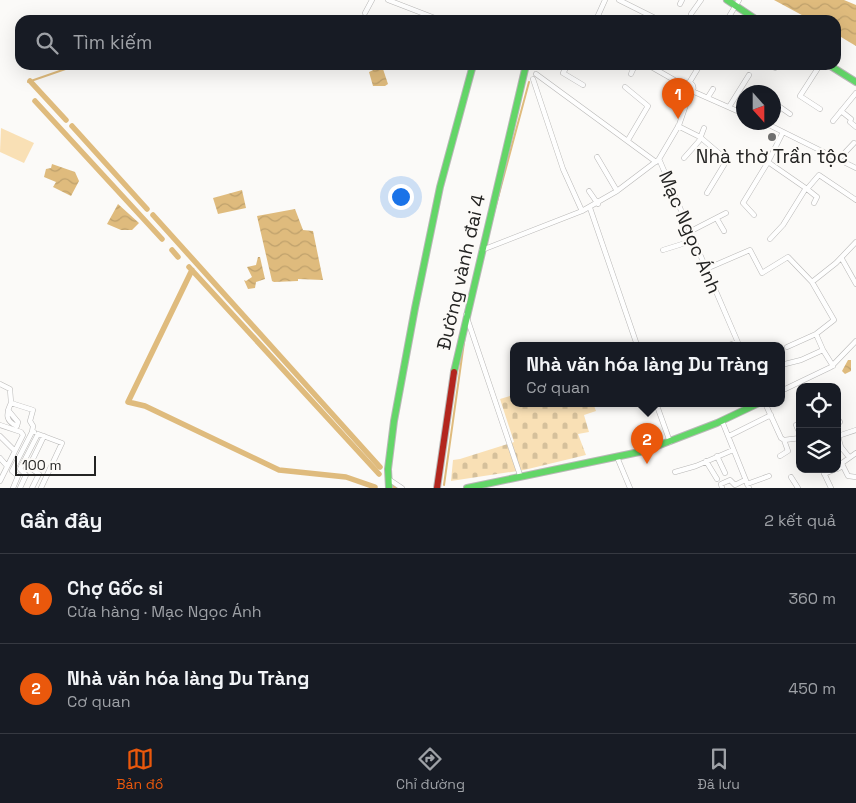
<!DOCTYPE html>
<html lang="vi">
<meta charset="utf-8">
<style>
:root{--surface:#171b24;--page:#242831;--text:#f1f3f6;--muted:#9ea1a6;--line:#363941;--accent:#ea580c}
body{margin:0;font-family:"Space Grotesk",sans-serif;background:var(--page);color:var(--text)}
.controls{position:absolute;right:15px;bottom:15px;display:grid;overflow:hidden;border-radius:10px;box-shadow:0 5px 20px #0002}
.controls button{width:45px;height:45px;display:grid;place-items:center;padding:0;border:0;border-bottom:1px solid var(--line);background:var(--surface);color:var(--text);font:25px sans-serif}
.compass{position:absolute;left:736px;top:85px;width:45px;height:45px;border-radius:50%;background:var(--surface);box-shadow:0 5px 20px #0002;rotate:159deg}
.scale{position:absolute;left:15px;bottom:12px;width:81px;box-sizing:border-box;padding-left:5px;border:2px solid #242423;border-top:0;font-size:14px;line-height:18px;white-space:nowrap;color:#242423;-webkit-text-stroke:4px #fcfaf7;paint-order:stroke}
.you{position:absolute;left:400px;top:196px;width:18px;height:18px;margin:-12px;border:4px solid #fff;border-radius:50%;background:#1a73e8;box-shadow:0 0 0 8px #1a73e833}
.badge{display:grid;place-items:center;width:32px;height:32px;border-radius:50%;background:var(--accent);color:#fff;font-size:16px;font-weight:700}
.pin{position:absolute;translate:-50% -41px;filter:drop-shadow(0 1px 2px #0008)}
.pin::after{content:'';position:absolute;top:26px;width:18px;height:15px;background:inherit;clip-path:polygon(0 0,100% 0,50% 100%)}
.popup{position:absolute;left:510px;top:342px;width:275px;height:65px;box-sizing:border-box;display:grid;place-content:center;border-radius:10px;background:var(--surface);filter:drop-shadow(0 1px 4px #0005);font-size:16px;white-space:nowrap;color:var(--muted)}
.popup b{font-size:19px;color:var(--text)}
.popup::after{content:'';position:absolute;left:50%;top:100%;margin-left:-10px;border:10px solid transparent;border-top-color:var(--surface)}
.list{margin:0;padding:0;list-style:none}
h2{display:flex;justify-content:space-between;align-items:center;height:65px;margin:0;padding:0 20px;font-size:21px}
h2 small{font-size:16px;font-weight:400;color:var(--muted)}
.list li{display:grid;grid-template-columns:32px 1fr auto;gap:15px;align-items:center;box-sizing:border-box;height:90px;padding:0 20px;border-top:1px solid var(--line)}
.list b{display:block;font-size:19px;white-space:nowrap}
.list p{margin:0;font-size:16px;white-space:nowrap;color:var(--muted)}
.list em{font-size:16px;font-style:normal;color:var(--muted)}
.icon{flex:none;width:28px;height:28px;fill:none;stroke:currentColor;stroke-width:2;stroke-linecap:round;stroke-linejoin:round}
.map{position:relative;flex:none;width:856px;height:488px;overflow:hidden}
.search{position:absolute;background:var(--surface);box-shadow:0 5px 20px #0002;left:15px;right:15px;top:15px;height:55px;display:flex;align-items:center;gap:12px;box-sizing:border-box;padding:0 18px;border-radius:15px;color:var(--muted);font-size:19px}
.sheet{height:245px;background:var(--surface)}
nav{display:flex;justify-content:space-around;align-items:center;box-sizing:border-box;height:70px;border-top:1px solid var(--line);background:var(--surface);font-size:14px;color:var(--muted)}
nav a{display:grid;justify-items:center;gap:2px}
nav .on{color:var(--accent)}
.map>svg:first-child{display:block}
</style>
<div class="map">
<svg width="856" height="488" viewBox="0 0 856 488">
<defs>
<pattern id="cemetery-stones" width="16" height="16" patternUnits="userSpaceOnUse" patternTransform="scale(1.25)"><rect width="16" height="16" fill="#f9e0b5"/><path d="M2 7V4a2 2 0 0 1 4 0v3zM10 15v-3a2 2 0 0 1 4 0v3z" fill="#d5c09b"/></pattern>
<pattern id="water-waves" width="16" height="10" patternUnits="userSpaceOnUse" patternTransform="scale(1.25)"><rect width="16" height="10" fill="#dfbb7d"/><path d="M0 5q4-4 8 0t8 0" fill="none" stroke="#bfa16c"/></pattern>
</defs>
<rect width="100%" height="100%" fill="#fbfaf8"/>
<!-- cemetery -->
<path fill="url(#cemetery-stones)" d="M513,395V403H593L596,411L584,415L589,432L578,434L586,455L524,470L451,481L453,460L460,459L514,442L500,399Z"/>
<!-- pitch -->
<path fill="#f9e0b5" d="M1,128L34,143L24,163L0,152Z"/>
<!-- water -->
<path fill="url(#water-waves)" d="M774,0H844L856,5V46L836,34V20H811Z
M382,66L388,84L385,86H373L369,72Z
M52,164L75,172L79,181L71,196L53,187L56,182L44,177L46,169L51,168Z
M242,190L246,208L218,214L213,198Z
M118,204L139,223L132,230H121L107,224Z
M295,209L303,230L313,231L323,280L298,279V281L274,282L272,281L257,216Z
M258,257H260L265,279L256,282L255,288L248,289L244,280L246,281L252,277L247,267L256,265Z
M848,360H851V371L845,374L842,371Z"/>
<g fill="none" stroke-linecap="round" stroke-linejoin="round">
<!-- stream -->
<path stroke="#dfbb7d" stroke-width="2" d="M28,82L77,65
M488,235L529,82
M444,485L466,328"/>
<!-- canal -->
<path stroke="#dfbb7d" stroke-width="5.5" d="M30,81L66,120
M35,101L162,239
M72,126L147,209
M153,215L380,467
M172,250L178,257
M189,267L379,474
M192,270L128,402L145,406L279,470L346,477L375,487
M394,485L398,488"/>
<!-- street casing -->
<g stroke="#b8b7b6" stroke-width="5.5">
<path id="street" d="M388,0L440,20
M619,0L659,20
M680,4L682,0
M365,13L372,0
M691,14L701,0
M596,20L605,0
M727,20L739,0
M568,65L563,73L583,85
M648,65L683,85
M775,68L776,65
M536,74L656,162
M631,74L635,65
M682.5 88a5.5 5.5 0 1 1 11 0a5.5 5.5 0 1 1-11 0Z
M689,83L700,65
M625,87L648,106L628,140
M692,91L744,114
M690,93L679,125L659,159L739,345
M708,97L713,89
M729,107L749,75
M820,109L800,96L820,65
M841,111L851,119
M774,117L780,107L790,114
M833,121L856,93
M763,122L856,168
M850,122L856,127
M678,126L700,137L727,160L707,193
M783,132L768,162L807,189L819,175L856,200
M597,157L617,191
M684,158L699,141L704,128
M838,160L854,143
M807,189L817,197L814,203
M589,191L598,204
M590,208L637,345
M582,211L617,191L658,160
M754,215L743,203L768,162
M717,219L724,231
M691,231L726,213
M770,239L783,225L806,188
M482,250L582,211L563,169L533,79
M663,250L695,240
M842,259L856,284
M706,269L750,250L762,273L788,257L812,282L836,263L856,242
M466,315L520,475
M729,345L737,342
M787,347L816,334
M823,350L833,366
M781,365L801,360L823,350L816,334L834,320L812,282
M0,384L10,389L11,403L33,410L30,421L33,426L32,432
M781,391L831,367L856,341
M656,403L670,442
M765,403L781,438L784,440L800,438
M8,410L18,422L17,426C5,421 6,414 11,403
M837,418L840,422
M722,421L749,488
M800,423L796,425L800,434
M0,425L21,432L23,435L0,481
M0,436L15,451
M729,436L771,415
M717,456L725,473
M780,456L788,451L784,440
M617,457L630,488
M849,457L841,447L838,436L856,430
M0,458L7,466
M706,461L717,479
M843,466L842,463L856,453
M822,469L831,488
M837,469L843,466L848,476L856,477
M675,472L696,466L733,450
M824,474L836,469
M791,477L798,488
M390,480L402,488
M747,484L769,476
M13,488L18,476L12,471L32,432H34
M20,488L26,475L20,469L38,434L62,443L41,488
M32,488L39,474L29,467L44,436
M722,488L721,484L730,480L735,485L745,480"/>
</g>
<!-- fast casing -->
<g stroke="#b8b7b6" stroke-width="8">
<path id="fast" d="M727,0L757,20
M829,65L856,82
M454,372L526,65
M389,488L388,469L394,421L415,308L440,187L473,65
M467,488L644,451L717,423L759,403"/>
</g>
<!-- jam casing -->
<g stroke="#b8b7b6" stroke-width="8">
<path id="jam" d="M437,488L454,372"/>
</g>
<!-- street -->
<use href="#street" stroke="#fefefe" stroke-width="4.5"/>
<!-- fast -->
<use href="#fast" stroke="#63d668" stroke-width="6"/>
<!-- jam -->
<use href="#jam" stroke="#b3261e" stroke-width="6"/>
</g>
<!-- markers -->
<circle fill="#6f6f6e" stroke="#fcfaf7" stroke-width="2" cx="772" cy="137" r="5"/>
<g text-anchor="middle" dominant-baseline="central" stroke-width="4.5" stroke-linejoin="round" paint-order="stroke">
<!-- poi labels -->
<g font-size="19" fill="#242423" stroke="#fcfaf7">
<text x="772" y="156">Nhà thờ Trần tộc</text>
</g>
<!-- street labels -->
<g font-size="19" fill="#242423" stroke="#fcfaf7">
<text transform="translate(690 232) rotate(67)">Mạc Ngọc Ánh</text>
<text transform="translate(461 272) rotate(-77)">Đường vành đai 4</text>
</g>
</g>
</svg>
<div class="controls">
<button><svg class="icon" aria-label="locate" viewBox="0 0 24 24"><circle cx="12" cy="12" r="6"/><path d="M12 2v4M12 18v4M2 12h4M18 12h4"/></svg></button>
<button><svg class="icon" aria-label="layers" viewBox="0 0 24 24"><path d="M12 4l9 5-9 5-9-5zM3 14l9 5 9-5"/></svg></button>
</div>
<svg class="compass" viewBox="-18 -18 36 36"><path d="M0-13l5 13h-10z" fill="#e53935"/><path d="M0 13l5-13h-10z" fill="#9ea1a6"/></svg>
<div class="scale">100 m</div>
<div class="you"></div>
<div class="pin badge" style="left:678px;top:119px">1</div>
<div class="pin badge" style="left:647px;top:464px">2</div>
<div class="popup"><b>Nhà văn hóa làng Du Tràng</b>Cơ quan</div>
<div class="search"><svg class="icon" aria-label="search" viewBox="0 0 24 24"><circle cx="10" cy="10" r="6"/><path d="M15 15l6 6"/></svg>Tìm kiếm</div>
</div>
<section class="sheet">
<h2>Gần đây<small>2 kết quả</small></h2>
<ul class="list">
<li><span class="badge">1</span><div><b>Chợ Gốc si</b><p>Cửa hàng · Mạc Ngọc Ánh</p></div><em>360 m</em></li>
<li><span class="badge">2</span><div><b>Nhà văn hóa làng Du Tràng</b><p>Cơ quan</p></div><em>450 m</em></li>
</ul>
</section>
<nav>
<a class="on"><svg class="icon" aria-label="map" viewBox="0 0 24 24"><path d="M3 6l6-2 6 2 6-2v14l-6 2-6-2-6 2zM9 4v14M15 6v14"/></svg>Bản đồ</a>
<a><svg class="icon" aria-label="directions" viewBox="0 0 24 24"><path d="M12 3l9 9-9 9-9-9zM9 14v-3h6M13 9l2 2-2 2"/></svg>Chỉ đường</a>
<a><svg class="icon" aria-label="saved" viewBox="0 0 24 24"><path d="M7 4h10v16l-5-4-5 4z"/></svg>Đã lưu</a>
</nav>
